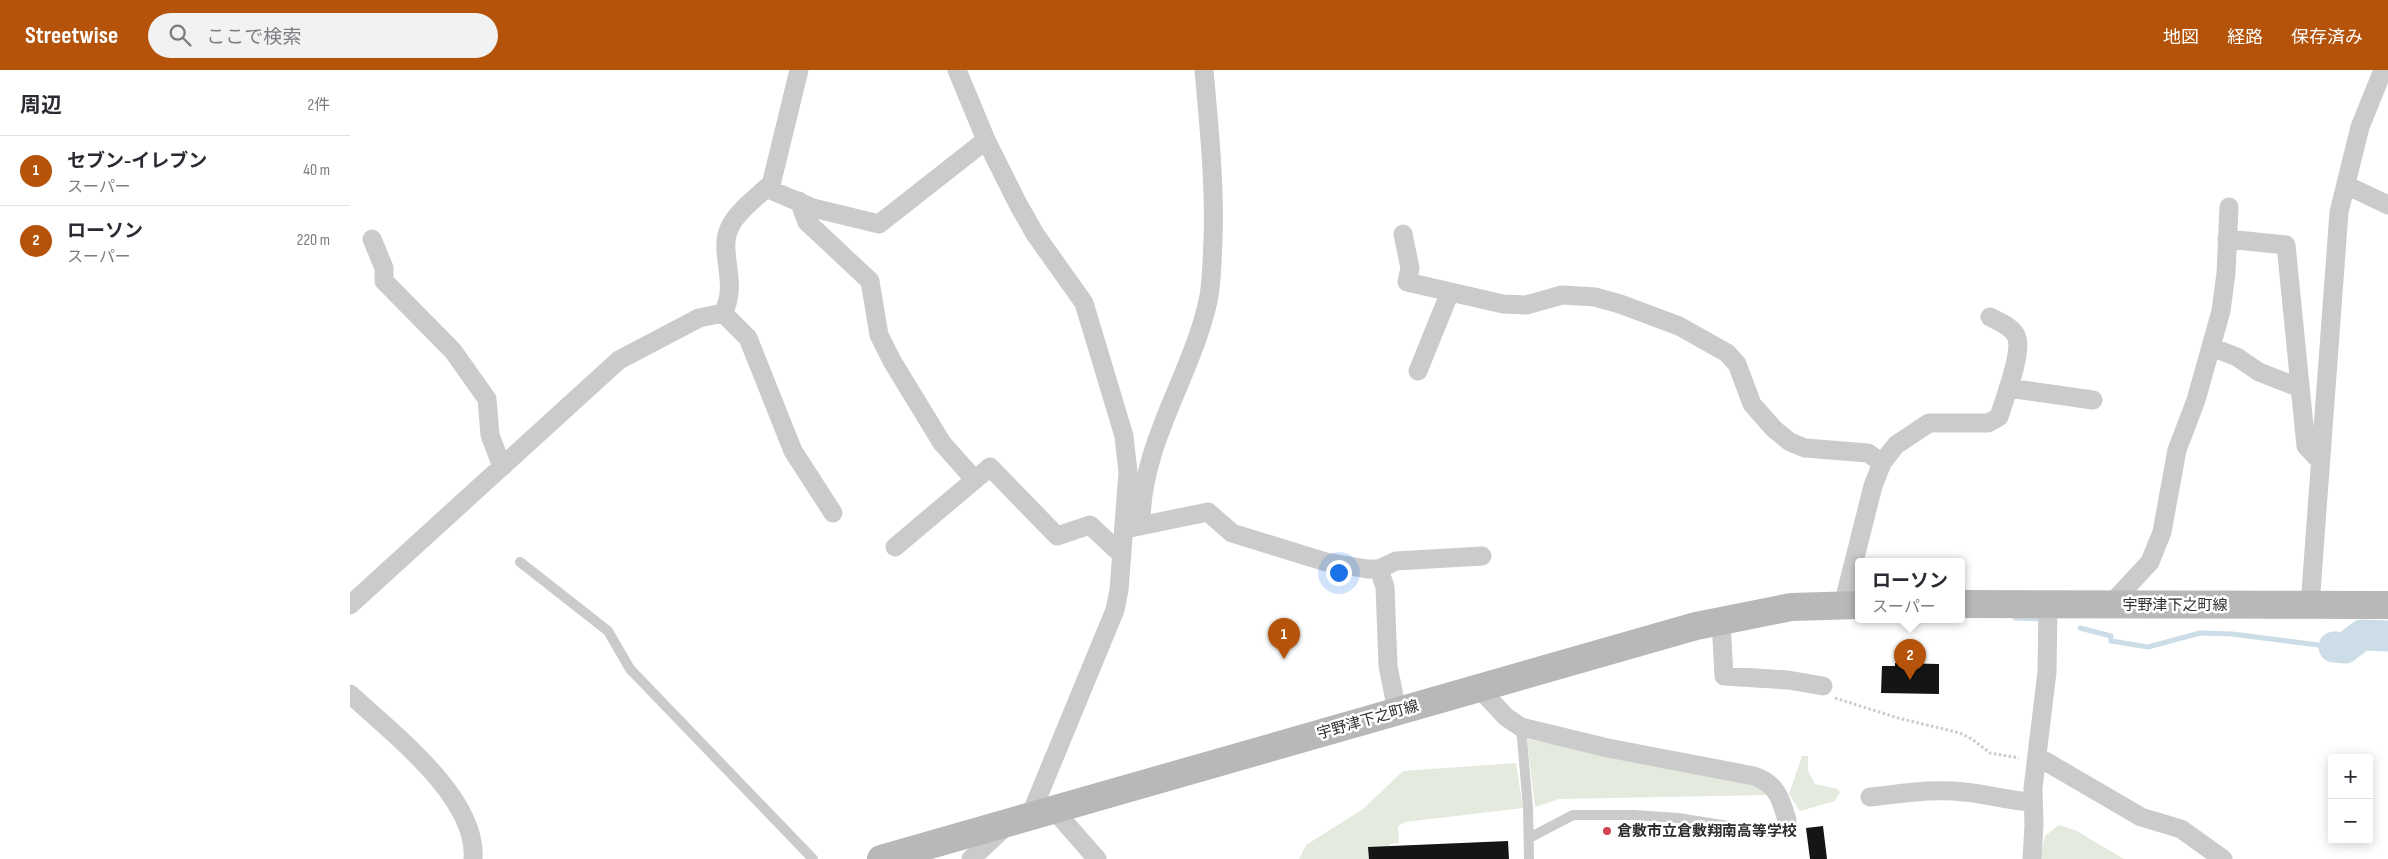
<!DOCTYPE html>
<html lang="ja">
<meta charset="utf-8">
<style>
:root{--surface:#fff;--page:#f2f2f3;--text:#2b2b33;--muted:#7c7c81;--line:#e1e1e2;--accent:#b45309}
body{margin:0;font-family:"Sofia Sans Condensed","Noto Sans JP",sans-serif;background:var(--page);color:var(--text)}
.controls{position:absolute;right:15px;bottom:15px;display:grid;overflow:hidden;border-radius:5px;box-shadow:0 2px 12px #0003}
.controls button{width:45px;height:45px;display:grid;place-items:center;padding:0;border:0;border-bottom:1px solid var(--line);background:var(--surface);color:var(--text);font:25px sans-serif}
.you{position:absolute;left:988px;top:502px;width:18px;height:18px;margin:-12px;border:4px solid #fff;border-radius:50%;background:#1a73e8;box-shadow:0 0 0 8px #1a73e833}
.badge{display:grid;place-items:center;width:32px;height:32px;border-radius:50%;background:var(--accent);color:#fff;font-size:16px;font-weight:700}
.pin{position:absolute;translate:-50% -41px;filter:drop-shadow(0 1px 2px #0008)}
.pin::after{content:'';position:absolute;top:26px;width:18px;height:15px;background:inherit;clip-path:polygon(0 0,100% 0,50% 100%)}
.popup{position:absolute;left:1505px;top:488px;width:110px;height:65px;box-sizing:border-box;display:grid;place-content:center;border-radius:5px;background:var(--surface);filter:drop-shadow(0 1px 4px #0005);font-size:16px;white-space:nowrap;color:var(--muted)}
.popup b{font-size:19px;color:var(--text)}
.popup::after{content:'';position:absolute;left:50%;top:100%;margin-left:-10px;border:10px solid transparent;border-top-color:var(--surface)}
.list{margin:0;padding:0;list-style:none}
h2{display:flex;justify-content:space-between;align-items:center;height:65px;margin:0;padding:0 20px;font-size:21px}
h2 small{font-size:16px;font-weight:400;color:var(--muted)}
.list li{display:grid;grid-template-columns:32px 1fr auto;gap:15px;align-items:center;box-sizing:border-box;height:70px;padding:0 20px;border-top:1px solid var(--line)}
.list b{display:block;font-size:19px;white-space:nowrap}
.list p{margin:0;font-size:16px;white-space:nowrap;color:var(--muted)}
.list em{font-size:16px;font-style:normal;color:var(--muted)}
.icon{flex:none;width:28px;height:28px;fill:none;stroke:currentColor;stroke-width:2;stroke-linecap:round;stroke-linejoin:round}
.map{position:relative;flex:none;width:2038px;height:789px;overflow:hidden}
header{display:flex;align-items:center;gap:30px;box-sizing:border-box;height:70px;padding:0 25px;background:var(--accent);color:#fff}
header strong{font-size:24px}
nav{display:flex;gap:28px;margin-inline-start:auto;font-size:18px}
.search{width:350px;height:45px;background:var(--page);display:flex;align-items:center;gap:12px;box-sizing:border-box;padding:0 18px;border-radius:28px;color:var(--muted);font-size:19px}
main{display:flex}
aside{flex:1;background:var(--surface)}
.map>svg:first-child{display:block}
</style>
<header>
<strong>Streetwise</strong>
<div class="search"><svg class="icon" aria-label="search" viewBox="0 0 24 24"><circle cx="10" cy="10" r="6"/><path d="M15 15l6 6"/></svg>ここで検索</div>
<nav><a>地図</a><a>経路</a><a>保存済み</a></nav>
</header>
<main>
<aside>
<h2>周辺<small>2件</small></h2>
<ul class="list">
<li><span class="badge">1</span><div><b>セブン-イレブン</b><p>スーパー</p></div><em>40 m</em></li>
<li><span class="badge">2</span><div><b>ローソン</b><p>スーパー</p></div><em>220 m</em></li>
</ul>
</aside>
<div class="map">
<svg width="2038" height="789" viewBox="0 0 2038 789">
<rect width="100%" height="100%" fill="#fff"/>
<!-- green -->
<path fill="#e4eadd" d="M1177,669L1413,716L1418,725L1209,729L1185,737Z
M1452,686H1458V701L1465,714L1487,719L1490,722L1485,731L1450,741L1439,724Z
M1166,693L1173,738L1055,752L1048,756L1049,773L1040,774L1041,789H949L956,775L1013,739L1053,701Z
M1709,755L1725,760L1774,789H1690L1695,766Z"/>
<g fill="none" stroke-linecap="round" stroke-linejoin="round">
<!-- stream -->
<path stroke="#ccdde7" stroke-width="5" d="M1665,548L1691,549
M1730,558L1761,566V571L1798,577L1850,563L1882,564L1984,577"/>
<!-- river -->
<path stroke="#ccdde7" stroke-width="31" d="M1984,577L1995,578L2012,565L2038,566"/>
</g>
<!-- building -->
<path fill="#151515" d="M1545,593L1589,594V624L1531,623L1532,596H1545Z
M1473,756L1477,789H1460L1456,758Z
M1158,771L1159,789H1019L1018,777Z"/>
<g fill="none" stroke-linecap="round" stroke-linejoin="round">
<!-- path -->
<path stroke="#cbcbcb" stroke-width="3" stroke-dasharray="2.5 2.5" stroke-linecap="butt" d="M1485,628L1548,648L1610,663L1622,669L1640,683L1669,688"/>
<!-- lane -->
<path stroke="#cbcbcb" stroke-width="10" d="M170,492L258,561L280,599L463,789
M1171,657L1178,738L1179,789
M1179,768L1223,745H1284L1328,748L1417,762L1440,758L1438,751"/>
<!-- street -->
<path stroke="#cbcbcb" stroke-width="19" d="M607,0L636,70L668,134L685,164L734,233L774,366L778,402L769,520L765,540L680,746
M1996,115L2038,135
M420,119L449,0
M449,131L457,152L520,211L529,265L542,291L592,373L625,410
M1053,164L1060,198L1057,212L1153,234L1176,235L1212,225L1245,227L1270,234L1329,256L1377,283L1387,294L1402,334L1424,359L1440,372L1455,378L1518,383L1532,393
M22,169L34,198V211L103,281L137,329L140,365L152,397
M1877,169L1936,175L1956,376L1970,391
M373,243C390,212 366,180 381,155C388,141 405,129 416,118L463,138L529,154L636,70
M1861,277L1887,287L1909,302L1950,318
M1068,301L1100,222
M1658,318L1743,330
M791,456C790,374 841,308 858,231C862,212 862,191 863,171C865,113 859,57 854,0
M780,458L858,442L882,463L976,492L1017,499H1029L1046,491L1132,486
M545,477L640,397L707,466L740,455L772,485
M1029,499L1035,517L1038,596L1047,641
M0,535L269,290L349,248L373,243L398,268L443,381L483,443
M1493,535L1523,416L1532,393L1546,375L1579,353H1638L1649,347C1654,330 1672,285 1667,268C1664,257 1649,252 1640,247
M1760,535L1800,492L1812,462L1827,380L1846,330L1871,241L1876,203L1879,137
M1960,535L1989,142L2010,57L2033,0
M1371,551L1374,606L1438,610L1473,616
M1129,618L1156,647L1171,657L1258,678L1404,706C1427,714 1431,729 1437,750
M0,624C41,662 128,728 123,789
M1687,690L1695,691L1791,747L1831,759L1873,789
M1520,727C1551,724 1583,718 1614,722C1638,724 1659,731 1683,732
M704,740L747,789
M621,789L656,756
M1682,789L1684,755L1683,718L1697,602L1698,535"/>
<!-- secondary -->
<path stroke="#b8b8b8" stroke-width="28" d="M1611,534L2038,535
M531,789L1346,556L1441,537L1509,535"/>
</g>
<!-- markers -->
<circle fill="#cf4654" stroke="#fff" stroke-width="2" cx="1257" cy="761" r="5"/>
<g text-anchor="middle" dominant-baseline="central" stroke-width="5" stroke-linejoin="round" paint-order="stroke">
<!-- street labels -->
<g font-size="15" fill="#2e2e2e" stroke="#fff">
<text x="1825" y="535">宇野津下之町線</text>
<text transform="translate(1018 650) rotate(-16)">宇野津下之町線</text>
</g>
<!-- poi labels -->
<g font-size="15" font-weight="bold" fill="#2e2e2e" stroke="#fff" text-anchor="start">
<text x="1267" y="761">倉敷市立倉敷翔南高等学校</text>
</g>
</g>
</svg>
<div class="controls">
<button>+</button>
<button>−</button>
</div>
<div class="you"></div>
<div class="pin badge" style="left:934px;top:589px">1</div>
<div class="pin badge" style="left:1560px;top:610px">2</div>
<div class="popup"><b>ローソン</b>スーパー</div>
</div>
</main>
